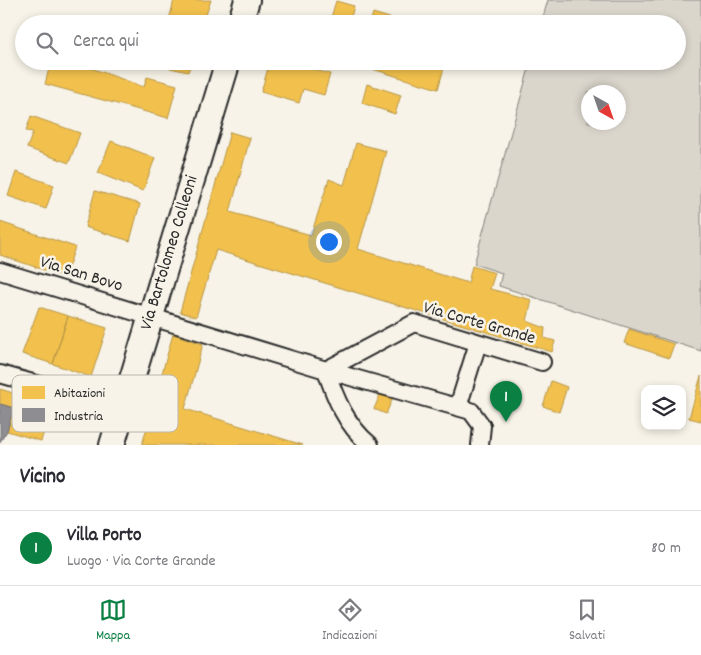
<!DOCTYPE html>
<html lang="it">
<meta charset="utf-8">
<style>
:root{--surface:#fff;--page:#f2f2f3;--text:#2b2b33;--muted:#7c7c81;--line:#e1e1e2;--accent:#0b8043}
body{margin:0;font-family:Dekko,sans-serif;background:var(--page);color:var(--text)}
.controls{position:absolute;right:15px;bottom:15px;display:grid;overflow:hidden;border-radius:10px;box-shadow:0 2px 8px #0003}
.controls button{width:45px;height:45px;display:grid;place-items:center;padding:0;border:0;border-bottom:1px solid var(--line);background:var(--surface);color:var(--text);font:25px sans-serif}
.compass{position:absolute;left:581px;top:85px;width:45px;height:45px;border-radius:50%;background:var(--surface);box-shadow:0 2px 8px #0003;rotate:140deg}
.you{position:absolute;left:328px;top:241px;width:18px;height:18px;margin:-12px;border:4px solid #fff;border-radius:50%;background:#1a73e8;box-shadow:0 0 0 8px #1a73e833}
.badge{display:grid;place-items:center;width:32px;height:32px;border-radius:50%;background:var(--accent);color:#fff;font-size:16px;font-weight:700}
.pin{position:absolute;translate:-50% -41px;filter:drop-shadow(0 1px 2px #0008)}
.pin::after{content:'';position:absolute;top:26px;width:18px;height:15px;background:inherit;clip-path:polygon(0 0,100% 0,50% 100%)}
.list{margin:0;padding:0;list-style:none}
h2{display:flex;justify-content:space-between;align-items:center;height:65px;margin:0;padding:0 20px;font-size:21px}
h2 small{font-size:16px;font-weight:400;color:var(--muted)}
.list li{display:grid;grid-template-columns:32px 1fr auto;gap:15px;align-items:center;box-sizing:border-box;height:75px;padding:0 20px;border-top:1px solid var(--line)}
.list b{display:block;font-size:19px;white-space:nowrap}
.list p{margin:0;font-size:16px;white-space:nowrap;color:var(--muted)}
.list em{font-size:16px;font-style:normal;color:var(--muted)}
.icon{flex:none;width:28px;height:28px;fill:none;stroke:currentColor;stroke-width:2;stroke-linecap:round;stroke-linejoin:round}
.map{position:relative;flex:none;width:701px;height:445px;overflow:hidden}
.search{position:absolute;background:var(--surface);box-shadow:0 2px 8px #0003;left:15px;right:15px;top:15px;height:55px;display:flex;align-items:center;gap:12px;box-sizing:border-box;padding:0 18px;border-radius:28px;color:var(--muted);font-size:19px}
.sheet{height:140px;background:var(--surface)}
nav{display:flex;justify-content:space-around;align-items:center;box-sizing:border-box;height:70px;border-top:1px solid var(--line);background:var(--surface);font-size:14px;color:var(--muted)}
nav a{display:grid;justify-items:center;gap:2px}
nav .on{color:var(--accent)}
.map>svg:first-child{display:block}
</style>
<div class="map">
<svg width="701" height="445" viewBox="0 0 701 445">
<rect width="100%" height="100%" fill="#f7f3e8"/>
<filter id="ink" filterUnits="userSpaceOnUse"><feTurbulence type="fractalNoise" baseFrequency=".02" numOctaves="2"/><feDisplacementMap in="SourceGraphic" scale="10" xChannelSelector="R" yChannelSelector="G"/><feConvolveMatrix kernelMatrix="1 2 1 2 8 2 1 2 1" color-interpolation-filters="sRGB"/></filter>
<g filter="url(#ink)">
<!-- green -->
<path fill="#dad6cc" stroke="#82807c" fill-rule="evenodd" d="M548,0H701V351L499,286L502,273L474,264L531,61H677V24H541ZM588,92H618V122H588Z"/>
<!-- homes -->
<path fill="#f2c14e" stroke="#b69444" d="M174,0H211L203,24H168Z
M336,1L354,6L351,17L370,23L373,13L410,24H329Z
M51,61H93L91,68L144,87L147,77L177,85L168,118L45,84Z
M171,61H192L188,72L170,68Z
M270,61H284L330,74L324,95L303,89L299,103L261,92Z
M358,61H446L438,89L356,64Z
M367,84L401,95L395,114L362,103Z
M31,116L80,133L69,163L27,148L33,132L26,131Z
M230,132L250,138L230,212L311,235L329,179L344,185L356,143L386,151L358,249L468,283L472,266L495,273L490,289L532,300L527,321L545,328L544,338L555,341L552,352L216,250L196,317L180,312Z
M111,141L155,158L143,191L98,173Z
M16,172L54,185L46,209L8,196Z
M95,191L140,204L130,241L85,227Z
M0,222L75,247L65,277L0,255Z
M39,307L68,316L53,364L22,354Z
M68,316L107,328L91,377L53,364Z
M629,329L674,344L669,358L624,343Z
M173,334L203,344L185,409L303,445H142Z
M701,376V421L689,418Z
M551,381L567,387L559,412L543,406Z
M0,389L52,405L41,441L7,431L14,408L0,404Z
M382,390L394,395L386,414L374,409Z"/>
<!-- industry -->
<path fill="#8d8d92" stroke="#707073" d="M0,404L14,408L7,431L0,442Z"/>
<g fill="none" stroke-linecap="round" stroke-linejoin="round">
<!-- street casing -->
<g stroke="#2b2b2b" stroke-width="20">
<path id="street" d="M0,271L326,370L471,411L482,426L480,445
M326,370L414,323L542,362
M326,370C335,398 346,425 370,445
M0,374L123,408
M458,407L478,343"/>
</g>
<!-- secondary casing -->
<g stroke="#2b2b2b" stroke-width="28">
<path id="secondary" d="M240,24L247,0
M112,445L228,61"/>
</g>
<!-- street -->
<use href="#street" stroke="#f7f3e8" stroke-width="16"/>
<!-- secondary -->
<use href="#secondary" stroke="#f7f3e8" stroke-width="24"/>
</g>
</g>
<g text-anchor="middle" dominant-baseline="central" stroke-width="5" stroke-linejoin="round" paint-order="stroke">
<!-- street labels -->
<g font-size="18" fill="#2b2b2b" stroke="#f7f3e8">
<text transform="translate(170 253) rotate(-73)">Via Bartolomeo Colleoni</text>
<text transform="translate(81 275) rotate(17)">Via San Bovo</text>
<text transform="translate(479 324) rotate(16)">Via Corte Grande</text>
</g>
</g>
<!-- legend -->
<rect x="12" y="375" width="166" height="57" rx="8" fill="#f7f3e8" stroke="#bab7af" stroke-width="1"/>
<rect x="22" y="386" width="23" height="13" fill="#f2c14e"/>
<rect x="22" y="408" width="23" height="14" fill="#8d8d92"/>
<g font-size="14" fill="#2b2b2b">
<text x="54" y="397">Abitazioni</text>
<text x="54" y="420">Industria</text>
</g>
</svg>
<div class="controls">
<button><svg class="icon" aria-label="layers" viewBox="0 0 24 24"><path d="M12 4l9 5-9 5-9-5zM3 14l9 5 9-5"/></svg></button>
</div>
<svg class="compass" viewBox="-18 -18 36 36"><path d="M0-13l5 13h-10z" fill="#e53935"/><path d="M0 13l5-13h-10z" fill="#7c7c81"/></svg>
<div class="you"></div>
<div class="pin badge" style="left:506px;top:422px">1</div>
<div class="search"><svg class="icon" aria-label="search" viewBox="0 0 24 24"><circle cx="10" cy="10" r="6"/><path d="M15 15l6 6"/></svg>Cerca qui</div>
</div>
<section class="sheet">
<h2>Vicino<small></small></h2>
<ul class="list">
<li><span class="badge">1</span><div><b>Villa Porto</b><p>Luogo · Via Corte Grande</p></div><em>80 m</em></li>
</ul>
</section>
<nav>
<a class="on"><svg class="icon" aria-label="map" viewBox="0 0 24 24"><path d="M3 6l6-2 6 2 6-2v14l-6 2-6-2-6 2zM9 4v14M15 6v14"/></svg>Mappa</a>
<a><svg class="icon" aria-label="directions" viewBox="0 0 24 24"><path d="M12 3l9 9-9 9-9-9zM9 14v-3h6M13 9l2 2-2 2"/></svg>Indicazioni</a>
<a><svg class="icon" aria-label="saved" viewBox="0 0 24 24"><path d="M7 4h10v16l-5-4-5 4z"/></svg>Salvati</a>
</nav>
